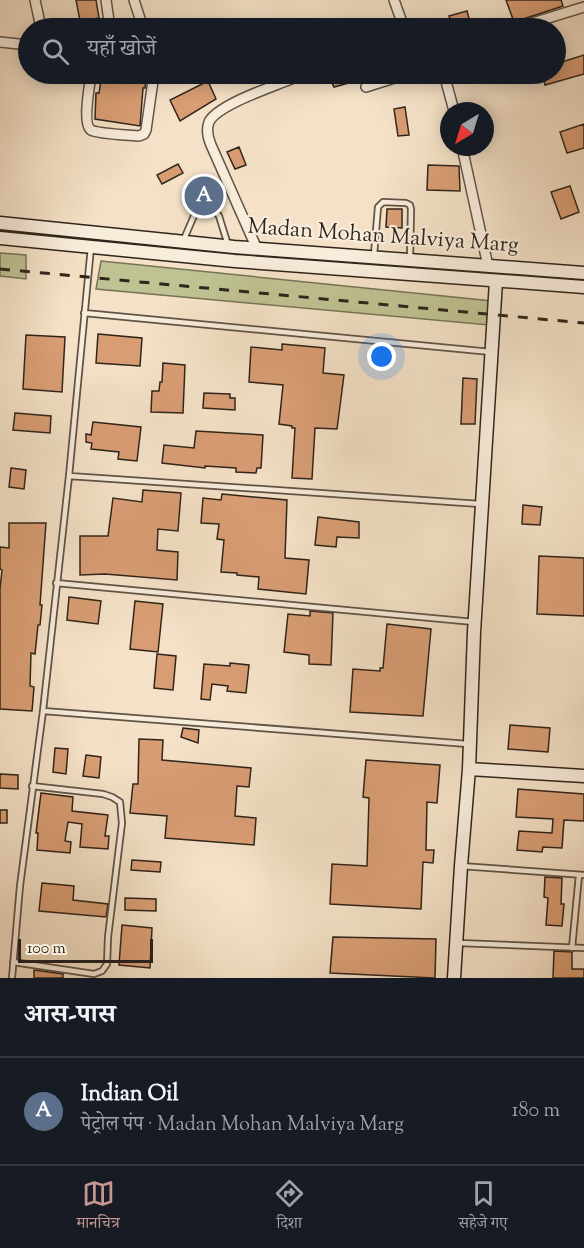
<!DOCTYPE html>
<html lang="hi">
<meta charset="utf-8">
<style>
:root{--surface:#171b24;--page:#20242c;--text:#f1f3f6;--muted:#9ea1a6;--line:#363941;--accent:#c59692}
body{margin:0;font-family:"Sorts Mill Goudy","Noto Serif Devanagari",serif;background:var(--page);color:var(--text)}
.compass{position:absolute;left:440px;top:102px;width:54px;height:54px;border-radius:50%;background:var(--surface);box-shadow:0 3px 15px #0003;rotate:218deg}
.scale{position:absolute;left:18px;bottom:15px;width:135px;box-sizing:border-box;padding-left:6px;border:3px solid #2f251b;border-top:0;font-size:16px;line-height:21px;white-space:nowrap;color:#2f251b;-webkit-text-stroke:4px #f8ecdb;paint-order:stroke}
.you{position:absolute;left:382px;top:357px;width:21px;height:21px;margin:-15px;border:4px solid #fff;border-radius:50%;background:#1a73e8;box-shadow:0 0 0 9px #1a73e833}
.badge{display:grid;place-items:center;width:39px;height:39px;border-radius:50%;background:var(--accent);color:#fff;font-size:20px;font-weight:700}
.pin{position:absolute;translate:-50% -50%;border:3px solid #fff;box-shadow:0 2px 6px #0006}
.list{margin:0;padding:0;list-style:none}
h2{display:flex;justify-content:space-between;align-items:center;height:78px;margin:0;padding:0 24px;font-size:26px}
h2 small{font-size:20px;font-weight:400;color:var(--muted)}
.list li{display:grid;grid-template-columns:39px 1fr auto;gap:18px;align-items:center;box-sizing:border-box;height:108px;padding:0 24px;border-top:2px solid var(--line)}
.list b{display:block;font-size:22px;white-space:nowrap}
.list p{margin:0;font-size:20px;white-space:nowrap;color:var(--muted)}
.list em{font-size:20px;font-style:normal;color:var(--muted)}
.icon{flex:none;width:33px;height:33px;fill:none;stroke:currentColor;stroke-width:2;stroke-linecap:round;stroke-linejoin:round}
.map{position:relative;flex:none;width:584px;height:978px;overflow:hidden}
.search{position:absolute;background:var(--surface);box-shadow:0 3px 15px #0003;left:18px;right:18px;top:18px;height:66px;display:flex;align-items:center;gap:15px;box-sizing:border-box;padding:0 21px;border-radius:33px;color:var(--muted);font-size:22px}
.sheet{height:186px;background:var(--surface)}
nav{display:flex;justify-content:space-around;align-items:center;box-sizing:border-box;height:84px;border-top:2px solid var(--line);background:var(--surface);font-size:16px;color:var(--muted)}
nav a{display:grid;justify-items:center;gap:3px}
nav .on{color:var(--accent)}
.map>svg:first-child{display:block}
</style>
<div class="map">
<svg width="584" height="978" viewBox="0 0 584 978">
<rect width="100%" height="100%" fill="#f4e1c7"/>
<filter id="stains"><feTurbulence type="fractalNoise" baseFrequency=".00333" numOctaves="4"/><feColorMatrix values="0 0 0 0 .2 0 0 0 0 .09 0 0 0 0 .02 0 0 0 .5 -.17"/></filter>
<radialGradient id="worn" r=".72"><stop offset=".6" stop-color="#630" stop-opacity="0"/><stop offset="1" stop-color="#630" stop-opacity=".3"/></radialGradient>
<!-- green -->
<path fill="#bfc293" stroke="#777457" stroke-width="1.5" d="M0,253L26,255V279L0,276Z
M101,261L492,301L489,325L96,289Z"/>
<!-- building -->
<path fill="#d99d74" stroke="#2f251b" stroke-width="1.5" d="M76,0H96L99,18L80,21Z
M506,0H561L563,6L514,22Z
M467,11L471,26L453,28L449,16Z
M584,55V74L545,85L542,74H555V64Z
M102,74L146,78L145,88H143L140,126L95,119L96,93H99Z
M328,74H354L356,81L334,87Z
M208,81L216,99L180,121L170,100Z
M405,107L409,135L398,136L394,109Z
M584,124V148L567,153L560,132Z
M239,147L246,165L235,169L227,152Z
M178,164L183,173L162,184L157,175Z
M428,165L459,166L460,191L427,190Z
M570,186L579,212L561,219L551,192Z
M387,209H402V228L386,227Z
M98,334L142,338L140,366L96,363Z
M26,335L65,337L62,392L23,389Z
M282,344L325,348L323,373L344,375L337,429L315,428L312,479L292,478L295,428H292V426L279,424L283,385L249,382L251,347L282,350Z
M163,363L185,365L183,413L151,412L152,391H159L160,382H162Z
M463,378L477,379L475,424H461Z
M204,393L230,394V398H235V410L203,408Z
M15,413L51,416L50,433L13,430Z
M93,422L141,427L137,461L118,459L119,452L91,449L92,443L86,442V434L91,435Z
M196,431L263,435L261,468H257L256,473L236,472V468L205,466V468L162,463L164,445L194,448Z
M11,468L26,470L24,489L9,487Z
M143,490L181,493L178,531L158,529L157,550L178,552L177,580L105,574L80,575V536H108L113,498L142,502Z
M222,494L287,500L285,558L309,560L306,594L258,589L259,577L237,575V573L221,572L224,540L217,539L219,524L201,523L203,498L221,500Z
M523,505L542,507L540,525L522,524Z
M318,517L359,522V538L337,537L336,547L315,545Z
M9,523H46L40,605H42L40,625H38L35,654L31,653L30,686L34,687L32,711L0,709V589L2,570L0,569V547L9,548Z
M539,556L584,558V616L537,614Z
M69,597L101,601L98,624L67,620Z
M135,601L163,604L158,652L130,649Z
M310,611L333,613L331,665L309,664V655L284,652L288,614L310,616Z
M387,624L431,629L423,716L350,712L353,669L380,671V668H383Z
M157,654L176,656L173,690L154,688Z
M230,663L249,665L246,693L227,691L228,686L212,684L210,700L201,699L204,664L230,666Z
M510,725L550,728L548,752L508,749Z
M183,728L199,730L198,743L181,737Z
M139,739L163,740L162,760L251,768L249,787L237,786L235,816L256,818L254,845L165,838L167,816L130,813L133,784H138Z
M55,748L68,749L66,774L53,772Z
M86,755L101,757L99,778L83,776Z
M366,760L440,765L437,803L427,802L426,850H434L433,863L423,862L421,909L330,904L332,864L367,866L369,798L363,797Z
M0,774L18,775V789L0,788Z
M518,789L584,794V821L564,820L562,848L543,847L542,852L517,850L519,831L552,833L553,819L516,817Z
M41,793L73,797L72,811L108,815L105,836H109L108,849L80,847L82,824L68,822L65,841L71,842L70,853L37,850L38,833H36Z
M0,810H7V823H0Z
M132,860L161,862L160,872L131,870Z
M545,877L562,878L561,904H564L562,926L546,925L548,898L544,897Z
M42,883L74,886L73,900L108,904L106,917L39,911Z
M125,898L156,899V911L125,910Z
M122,925L152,928L150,968L119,965Z
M333,937L436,939L435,978L330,973Z
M554,951L572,952V969H584V978H553Z
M34,970L63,974V978H34Z"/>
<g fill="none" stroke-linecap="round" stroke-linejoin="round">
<!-- lane casing -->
<g stroke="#605446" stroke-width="8">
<path id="lane" d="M184,239L196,211L216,212L219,216L228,245
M374,255L378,207L383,202L406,203L410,205L411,209L410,260
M84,313L491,352
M69,476L480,504
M56,583L474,622
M43,711L468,744
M461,866L584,875
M459,943L584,948
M572,948L579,875
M13,962L94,974L102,971L107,964L108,937L122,823L120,802L112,797L103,794L32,786
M12,978L20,886L43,711L69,476L91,247"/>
</g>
<!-- street casing -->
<g stroke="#605446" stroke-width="12">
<path id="street" d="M35,0L41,28
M106,0L110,28
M134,0L143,28
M394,0L404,28
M519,27L584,7
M0,42L28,45
M91,74C90,84 82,124 91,130C98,134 129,135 139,136L144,134L146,130L154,74
M444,74L454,111
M366,87L407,74
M462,147L488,266
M257,249L211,145C208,138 206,130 209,122C217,105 272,87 291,79"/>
</g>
<!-- secondary casing -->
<g stroke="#2f251b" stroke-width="15">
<path id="secondary" d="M0,223L234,247L584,273
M0,238L235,261L584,287
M469,769L584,776
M454,978L461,866L469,769L474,632L496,281"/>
</g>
<!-- lane -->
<use href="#lane" stroke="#f8ecdb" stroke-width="4.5"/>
<!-- street -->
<use href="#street" stroke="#f8ecdb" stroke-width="9"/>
<!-- secondary -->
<use href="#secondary" stroke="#f8ecdb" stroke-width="12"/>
<!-- rail -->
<path stroke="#2f251b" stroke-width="3" stroke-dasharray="10 10" stroke-linecap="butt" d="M0,269L584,323"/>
</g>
<g text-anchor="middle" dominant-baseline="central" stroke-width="4.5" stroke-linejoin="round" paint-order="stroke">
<!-- street labels -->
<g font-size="22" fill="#2f251b" stroke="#f8ecdb">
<text transform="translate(383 237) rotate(4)">Madan Mohan Malviya Marg</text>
</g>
</g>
<rect width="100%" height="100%" filter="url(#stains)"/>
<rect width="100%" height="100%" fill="url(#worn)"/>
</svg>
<svg class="compass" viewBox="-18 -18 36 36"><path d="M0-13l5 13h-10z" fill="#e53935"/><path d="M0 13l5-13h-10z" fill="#9ea1a6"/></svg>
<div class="scale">100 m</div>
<div class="you"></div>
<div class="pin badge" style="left:204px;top:196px;background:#5c6f8a">A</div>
<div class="search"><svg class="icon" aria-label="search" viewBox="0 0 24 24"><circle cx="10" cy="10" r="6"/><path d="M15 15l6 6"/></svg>यहाँ खोजें</div>
</div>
<section class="sheet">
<h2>आस-पास<small></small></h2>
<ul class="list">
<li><span class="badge" style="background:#5c6f8a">A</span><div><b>Indian Oil</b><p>पेट्रोल पंप · Madan Mohan Malviya Marg</p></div><em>180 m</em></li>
</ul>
</section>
<nav>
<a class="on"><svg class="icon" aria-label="map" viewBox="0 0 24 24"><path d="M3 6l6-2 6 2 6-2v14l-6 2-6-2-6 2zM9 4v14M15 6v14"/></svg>मानचित्र</a>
<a><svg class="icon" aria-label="directions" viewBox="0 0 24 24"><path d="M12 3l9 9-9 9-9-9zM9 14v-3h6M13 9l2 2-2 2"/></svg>दिशा</a>
<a><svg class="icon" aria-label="saved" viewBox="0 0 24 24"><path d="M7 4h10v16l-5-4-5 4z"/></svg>सहेजे गए</a>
</nav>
